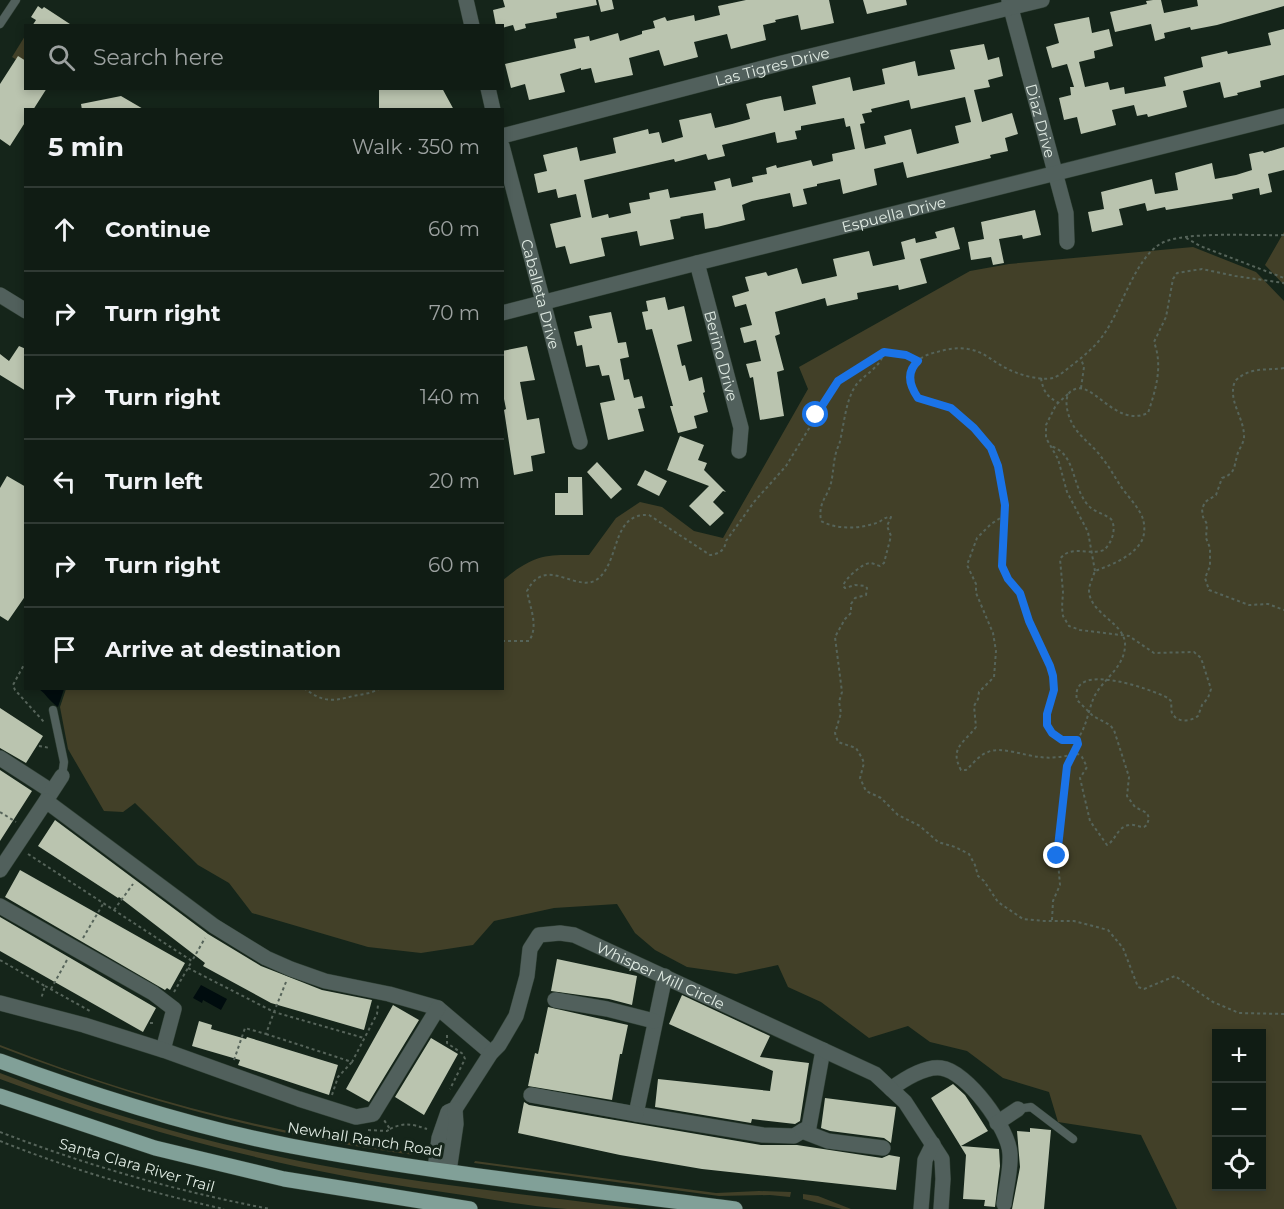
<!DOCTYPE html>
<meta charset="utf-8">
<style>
:root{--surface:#101c14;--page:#19251d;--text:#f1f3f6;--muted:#9ca1a0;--line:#303a34}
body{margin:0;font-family:Montserrat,sans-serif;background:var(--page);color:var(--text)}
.controls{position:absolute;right:18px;bottom:18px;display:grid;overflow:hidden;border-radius:0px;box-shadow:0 3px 9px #0003}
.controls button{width:54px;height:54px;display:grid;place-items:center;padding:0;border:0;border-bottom:2px solid var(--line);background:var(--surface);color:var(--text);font:30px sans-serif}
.stop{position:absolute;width:18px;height:18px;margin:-14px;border:4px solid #1a73e8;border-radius:50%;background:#fff}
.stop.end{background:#1a73e8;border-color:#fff;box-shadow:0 2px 6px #0008}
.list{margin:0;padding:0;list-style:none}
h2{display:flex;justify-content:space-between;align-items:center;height:78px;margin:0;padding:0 24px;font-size:26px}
h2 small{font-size:20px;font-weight:400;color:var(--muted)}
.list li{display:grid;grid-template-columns:39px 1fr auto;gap:18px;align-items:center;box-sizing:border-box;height:84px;padding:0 24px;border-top:2px solid var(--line)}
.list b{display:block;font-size:22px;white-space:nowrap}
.list em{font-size:20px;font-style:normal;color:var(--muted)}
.icon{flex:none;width:33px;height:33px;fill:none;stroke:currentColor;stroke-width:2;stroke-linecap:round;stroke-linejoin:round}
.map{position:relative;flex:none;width:1284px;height:1209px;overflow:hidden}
.search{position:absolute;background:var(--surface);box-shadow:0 3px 9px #0003;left:24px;top:24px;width:480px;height:66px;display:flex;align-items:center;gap:15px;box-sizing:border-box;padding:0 21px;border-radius:0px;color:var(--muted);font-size:22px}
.panel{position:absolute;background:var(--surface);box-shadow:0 3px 9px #0003;left:24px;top:108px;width:480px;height:582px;border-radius:0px}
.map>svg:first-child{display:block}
</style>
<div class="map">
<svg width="1284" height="1209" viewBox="0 0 1284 1209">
<rect width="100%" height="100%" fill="#15251a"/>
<!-- green -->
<path fill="#424028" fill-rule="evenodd" d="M25,36V65L12,57Z
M1284,232V285L1265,265Z
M1193,247L1256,272L1284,301V1209H1177L1141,1135L1058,1122L1049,1092L1003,1078L967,1051L930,1042L908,1026L869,1038L821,1002L788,987L778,965L736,974L687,967L655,950L635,933L617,904L554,908L494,921L473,945L421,953L368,947L252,913L229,883L198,865L135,803L123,812L104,811L68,749L60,707L66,689L502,688L503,580C537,552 547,555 589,555L616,518L640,502L662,507L694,531L723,538L808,389L799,367L970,271L1009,264ZM1216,1034H1262V1186H1216Z
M0,1045C134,1098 272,1133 415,1153L414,1155C271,1136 135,1099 0,1047Z
M0,1073C108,1116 227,1149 342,1169C440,1186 541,1196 640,1209C616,1209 591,1209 567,1209C523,1206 479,1197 436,1191C287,1170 141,1132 0,1079Z
M475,1161L716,1193L759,1191L791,1192L790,1197L770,1195L719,1196L474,1163Z
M803,1194L818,1196L851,1209H842L803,1199Z"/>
<!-- water -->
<path fill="#000c0e" d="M39,689H64L58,707C48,700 47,695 39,689Z
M201,985L227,999L221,1010L203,1000L202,1003L193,998Z"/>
<!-- building -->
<path fill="#bac4af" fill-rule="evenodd" d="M503,0H596L597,5L556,13L557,18L525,24L526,28L515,31L513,25L502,28V26H496L493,10L505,7Z
M598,0H612L614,9L601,12Z
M746,0H829L834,23L801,30L798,15L775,20L776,22L763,25L766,40L731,49L727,34L694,42L698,57L664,66L659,50L629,58L633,75L595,83L591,68L581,70V68L560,74L565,92L529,100L525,84L511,88L505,64L576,48L574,39L589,36L590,41L618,33L620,41L642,34V31L655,28L653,21L665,17L667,21L694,15L695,21L720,15L718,6Z
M863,0H906L907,5L867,14Z
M1153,0H1161L1164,13L1198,6L1197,0H1284V6L1217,25L1191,30L1190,27L1164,33L1165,38L1155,41L1151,24L1115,32L1110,12L1147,4L1146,1Z
M38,6L42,9L44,7L73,26H32L36,20L31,17Z
M1089,17L1092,33L1109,29L1113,46L1094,51L1095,58L1079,62L1085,87L1108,82L1110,90L1124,87L1125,94L1166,86L1164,77L1203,67L1201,57L1227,51L1228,54L1271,45L1268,33L1284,29V75L1260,81L1261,87L1237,93L1238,95L1224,98L1220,82L1183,91L1187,107L1148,117L1147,114L1137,116L1134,105L1112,110L1116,125L1081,134L1077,117L1064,120L1059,98L1071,95L1070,87H1074L1067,64L1052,68L1046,47L1059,43L1054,24Z
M984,44L988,60L999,57L1003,76L988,80L990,87L974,90L982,122L1012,113L1018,134L1005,138L1008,151L990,155L991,158L907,178L903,162L874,169L877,185L843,194L840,179L817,184V186L803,189L807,204L793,207L790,193L752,201L742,205L745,220L717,227L705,229L703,213L680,217L681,218L670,220L674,239L640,246L637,231L601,238L605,256L570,264L565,246L556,248L550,224L581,217L576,194L558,198L556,189L538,193L534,174L547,171L543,155L577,147L580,161L616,153L613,138L648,129L649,134L659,132L662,143L683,137L679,120L711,113L715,128L732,124L750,119L746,104L761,100L781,96L784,111L816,104L812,86L850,77L853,91L885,84L882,69L915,61L918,76L955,69L950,50ZM965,97L971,122L955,126L959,143L917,154L911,129L884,136L886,144L865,149L860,124L865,123L862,114L872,112L871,109L909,100L911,109ZM844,118L846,127L850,126L855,149L832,154L833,161L813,166L811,160L777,168L776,165L766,168L767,174L752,177L753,182L732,187L730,178L714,182L716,190L670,198L668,189L649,193L650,199L629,203L631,213L609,218L608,214L592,218L584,180L674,159L675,162L706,154L708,160L725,156L722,145L775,132L777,143L797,139L795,131L801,130V126Z
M18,56L26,61V88H47L33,110H26V121L10,146L0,139V84Z
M379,88H442L454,110H379Z
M121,96L145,110H82L81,104Z
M1284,147V170L1268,174L1272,192L1260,195L1259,188L1232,194L1233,199L1166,210L1165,207L1147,211L1145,203L1119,209L1123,225L1092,232L1088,212L1104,209L1101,192L1152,179L1155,194L1178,190L1175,173L1212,163L1215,179L1236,175L1252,170L1249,154L1263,151L1264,153Z
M1035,210L1041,235L1023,239L1022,235L999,239L1004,263L993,265L991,257L971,260L968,242L984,239L981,222Z
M954,227L960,249L920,259L927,283L899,290L898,285L857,293L858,299L827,306L825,298L775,312L780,334L775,336L784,370L777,372L784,416L760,420L753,377L750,378L746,364L761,361L756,340L744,343L740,328L752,325L746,304L735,307L732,296L749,291L745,277L766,272L768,276L797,268L802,284L837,276L833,259L869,251L873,266L905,259L901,242L915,238L916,243L937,238L935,232Z
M665,297L668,310L684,306L692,341L677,345L682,366L685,365L689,381L702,377L705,392L703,393L708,412L694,416L697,428L678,433L670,406H673L652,329L646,330L642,312L648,311L646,301Z
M611,312L618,343L626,342L629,357L620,359L624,380L629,379L634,398L642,396L645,408L638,409L644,431L608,440L600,403L615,400L609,375L602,376L599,365L586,367L582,345L577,346L574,332L592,328L589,316Z
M19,346L26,349V391L0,375V354L9,361Z
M527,346L535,380L520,382L527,420L539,418L545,453L531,456L533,471L514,475L504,410L506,409L502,389V351Z
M680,436L704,445L698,460L707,463L704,470L726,492L723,491L713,502L724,513L710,526L689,506L709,486L667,470Z
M597,462L622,489L611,499L587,472Z
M645,470L667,481L659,496L637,485Z
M7,476L26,487V595L8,621L0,616V488Z
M568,477H582L583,515H555V493H568Z
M0,708L43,736L26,763L0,748Z
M0,770L32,791L0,841Z
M55,820L208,934L261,966L322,990L372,1000L364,1030L271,1003L203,966L205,963L119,897L118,898L38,846Z
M20,870L185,963L170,990L167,988L165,990L5,897Z
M0,917L156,1008L143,1032L0,951Z
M557,959L637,976L632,1005L609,999L551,991Z
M682,995L770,1036L760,1057L809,1063L800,1121L795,1124L752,1119L751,1123L655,1107L658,1079L770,1091L773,1071L669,1024Z
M393,1005L419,1020L369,1102L346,1089Z
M548,1007L628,1025L622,1054H620L612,1100L528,1086L535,1053L538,1054Z
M199,1021L212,1025L211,1029L246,1039L247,1037L338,1065L329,1095L238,1065L240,1060L192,1046Z
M431,1038L458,1054L424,1115L395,1097Z
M953,1084L965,1095L988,1131L961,1146L999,1149L1000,1166L995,1207L984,1206L985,1200L963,1199L966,1155L931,1098Z
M825,1098L896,1107L891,1143L884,1138L830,1131L821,1128Z
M524,1102L529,1105L609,1119L761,1145H797L882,1158L889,1155L900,1157L896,1190L702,1169L620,1155L518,1133Z
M1030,1128L1051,1130L1044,1209H1012L1020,1167L1017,1131L1030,1132Z"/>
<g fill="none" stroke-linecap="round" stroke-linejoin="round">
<!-- service casing -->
<g stroke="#314136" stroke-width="9">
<path id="service" d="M0,24L16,0
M53,710L64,762L62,776
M1018,1109L1031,1107L1073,1139"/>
</g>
<!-- minor casing -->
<g stroke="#314136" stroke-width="16">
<g id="minor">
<path d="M466,0L472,26"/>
<path id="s1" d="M1009,1L1066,213L1067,242"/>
<path d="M488,88L493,110"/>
<path id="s2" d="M502,136L782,63L1042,0"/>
<path id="s3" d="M502,146L580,442"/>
<path id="s4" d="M697,263L741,428L739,451"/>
<path d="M0,295L26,311"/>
<path id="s5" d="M502,313L697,263L1284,116"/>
<path d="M0,758L51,791"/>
<path d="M47,799L62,776"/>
<path d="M0,870L46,801L214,926L266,958L291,969L325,981L389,994L438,1008L491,1053"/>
<path d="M0,906L153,993L174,1009L163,1050"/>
<path d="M665,976L636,1114L763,1135L794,1136L809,1127L823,1050"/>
<path d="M555,1000L607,1009L654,1021"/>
<path d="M0,1003L84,1025L163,1050L299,1099L356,1117L373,1114L438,1008"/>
<path d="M891,1089C903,1080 925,1066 941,1068C967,1071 1009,1129 1010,1154C1011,1170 1006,1188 1004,1204"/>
<path d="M531,1095L636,1114"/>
<path d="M997,1123L1018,1109"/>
<path d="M802,1131L828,1141L883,1148"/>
<path id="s6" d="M435,1169L439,1138L448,1112L455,1109L491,1053L499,1045L516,1016L527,976L530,949L539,935L560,933L574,935L875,1074L905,1102L942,1159L943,1179L941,1209"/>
<path d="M449,1171L456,1124L455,1109"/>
<path d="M921,1209L925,1160L933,1144"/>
</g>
</g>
<!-- primary casing -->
<g stroke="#314136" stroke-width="16">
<path id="primary" d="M0,1061C95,1096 192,1127 291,1146C437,1174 587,1189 735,1209
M0,1096L155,1148L284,1179L470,1209"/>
</g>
<!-- path -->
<path stroke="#56645a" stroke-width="2" stroke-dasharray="3 3" stroke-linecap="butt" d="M1284,235C1256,236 1184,231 1162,243C1135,257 1121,311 1104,334C1096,346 1086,354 1075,363C1069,367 1060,376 1053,378C1039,381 1016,374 1004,367C992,361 983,351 968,349C958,347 947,349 937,352C927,354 916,359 911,369C906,379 913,389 918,398L951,408L974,428L991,448L998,466L1005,505L1002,566L1008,579L1020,593L1029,621L1050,666L1053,676L1054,690L1047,714V725L1052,733L1062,740H1077C1087,726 1088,711 1094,697C1103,679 1124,668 1125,646C1127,623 1088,614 1089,589C1090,583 1093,577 1095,571C1111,565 1132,557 1141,542C1145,536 1145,526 1143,519C1139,507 1127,496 1120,485C1114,476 1109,466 1102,458C1094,446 1078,436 1072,423C1068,416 1063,399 1070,392C1091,374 1113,429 1148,413C1156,389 1163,366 1154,342L1166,317L1173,279L1177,273L1202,269L1235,276L1284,283
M1186,238L1200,246L1284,278
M884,352C881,367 865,374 856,385C845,401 844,427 839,445C833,456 834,471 831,483C827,499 818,501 821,521C837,530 861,529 879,522C884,519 885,517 891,517L887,526L891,536L884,563L880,566C876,565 873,563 870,563C861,564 845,579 843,586L845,588L855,585L865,586L867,588L866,595L855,598L851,604V613L845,619L835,637L842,692L839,702L841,713L835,733L838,742L856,748L862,758L864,763L860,778L866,791L881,798L898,815L920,826L938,842L955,847L969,854L975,865L978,876L984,881L998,902L1023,919L1044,921H1074L1108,930L1123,948L1138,987L1144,989L1175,976L1213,1002L1239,1013L1284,1014
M1284,368C1265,371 1251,366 1235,381C1227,401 1245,418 1244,438C1243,445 1238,450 1237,456C1234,467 1235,474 1222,478L1216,495L1205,502L1202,509L1203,517L1207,524L1206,538L1210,548V566L1205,578L1209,590L1249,605L1268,604L1284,610
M1041,378C1043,391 1047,397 1059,403
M1081,388L1084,367L1081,359
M1068,394L1056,405L1046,425V438L1058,459L1067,492L1088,532L1095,571
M1005,515L991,524L977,538L967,565L976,584V593L993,633L996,651L994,677L979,692L978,699L974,706L976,727C964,743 949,748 961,770H966C973,764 979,755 988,752C1001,746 1025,756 1040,757C1053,759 1065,756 1078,754L1082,757L1087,767L1080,778L1090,821L1107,845C1116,840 1117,827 1129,825C1134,824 1139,827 1144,827L1147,825L1149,818L1147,813L1135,807L1127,796L1129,777L1114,730L1110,725L1093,716L1077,700C1069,659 1153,690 1168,698L1171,701C1172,706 1170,713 1174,716C1180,723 1191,721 1198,716L1202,705L1208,698L1211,689L1201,658L1194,652L1154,653L1129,636L1080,630L1069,626L1063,616L1062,607L1063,592L1060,559C1071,544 1089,556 1104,550C1112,543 1117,528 1111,519C1103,513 1093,512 1087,504C1071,484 1076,453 1050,446
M502,641H529C539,626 530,608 527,591C547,552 580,599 601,576C620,555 613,513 649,515L710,555C719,554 725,550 726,541L754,502L786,466L838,381L884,352L906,355L918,361
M26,661L13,685L15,690L44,722
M304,688C322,702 332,702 353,696C362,694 372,694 380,688
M39,746L50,748
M0,812L16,822
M28,854L192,961L205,938
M114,910L133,884
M1052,920L1053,901L1060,885L1057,850L1063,815L1067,767L1078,744L1077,740
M83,938L103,904
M0,960L45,986L41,999
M188,968L274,1012L286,982
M45,986L90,1011
M51,989L67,960
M174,992L192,961
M150,1023H156
M266,1034L352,1062L377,1014L378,1005
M447,1035V1043L463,1054L465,1059L450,1089
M234,1060L245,1028L266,1034L274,1012L364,1038
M332,1095L338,1077L352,1062
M390,1129C404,1122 412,1124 427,1129
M368,1130L387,1131L390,1129L384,1120
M0,1132C89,1166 176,1191 270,1209
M0,1141C73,1170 147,1192 224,1209"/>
<!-- service -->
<use href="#service" stroke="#51605c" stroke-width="8"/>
<!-- minor -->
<use href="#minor" stroke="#51605c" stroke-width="15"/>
<!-- primary -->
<use href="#primary" stroke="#81a098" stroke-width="15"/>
</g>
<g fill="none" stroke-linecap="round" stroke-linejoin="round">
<!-- route -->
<path stroke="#1a73e8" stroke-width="8" d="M816,415L838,381L884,352L906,355L918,361C906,372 909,385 918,398L951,408L974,428L991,448L998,466L1005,505L1002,566L1008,579L1020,593L1029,621L1050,666L1053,676L1054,690L1047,714V725L1052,733L1062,740H1077L1078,744L1067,766L1057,856"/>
</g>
<g text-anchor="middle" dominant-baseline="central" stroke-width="6" stroke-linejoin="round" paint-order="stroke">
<!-- street labels -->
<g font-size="15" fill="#e0ebe3" stroke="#15251a">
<text stroke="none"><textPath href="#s2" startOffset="279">Las Tigres Drive</textPath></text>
<text stroke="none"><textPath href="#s1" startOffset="124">Diaz Drive</textPath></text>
<text stroke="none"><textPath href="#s5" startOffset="404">Espuella Drive</textPath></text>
<text stroke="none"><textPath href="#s3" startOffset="153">Caballeta Drive</textPath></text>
<text stroke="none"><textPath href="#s4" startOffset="96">Berino Drive</textPath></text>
<text stroke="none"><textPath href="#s6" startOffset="394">Whisper Mill Circle</textPath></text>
<text transform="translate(365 1139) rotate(9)">Newhall Ranch Road</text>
<text transform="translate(137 1165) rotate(16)">Santa Clara River Trail</text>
</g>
</g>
</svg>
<div class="controls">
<button>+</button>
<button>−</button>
<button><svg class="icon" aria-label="locate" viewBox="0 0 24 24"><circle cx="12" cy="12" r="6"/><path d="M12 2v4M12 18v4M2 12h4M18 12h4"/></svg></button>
</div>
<div class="stop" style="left:816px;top:415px"></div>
<div class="stop end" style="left:1057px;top:856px"></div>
<div class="search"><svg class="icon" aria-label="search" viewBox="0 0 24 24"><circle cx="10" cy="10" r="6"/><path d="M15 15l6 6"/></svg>Search here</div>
<section class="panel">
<h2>5 min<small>Walk · 350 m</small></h2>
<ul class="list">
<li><svg class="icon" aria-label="ahead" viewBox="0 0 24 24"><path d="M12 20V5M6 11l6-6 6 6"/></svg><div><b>Continue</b></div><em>60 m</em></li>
<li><svg class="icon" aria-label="right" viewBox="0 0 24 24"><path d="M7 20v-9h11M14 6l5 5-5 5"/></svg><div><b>Turn right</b></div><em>70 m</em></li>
<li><svg class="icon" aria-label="right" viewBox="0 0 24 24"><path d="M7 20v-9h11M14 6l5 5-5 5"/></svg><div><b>Turn right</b></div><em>140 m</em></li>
<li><svg class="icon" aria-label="left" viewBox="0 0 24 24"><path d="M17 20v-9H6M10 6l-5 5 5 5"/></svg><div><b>Turn left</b></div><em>20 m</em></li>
<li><svg class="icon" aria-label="right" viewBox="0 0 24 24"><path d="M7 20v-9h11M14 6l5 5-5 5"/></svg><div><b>Turn right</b></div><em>60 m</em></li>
<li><svg class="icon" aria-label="arrive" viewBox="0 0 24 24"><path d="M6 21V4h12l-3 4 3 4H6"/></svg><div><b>Arrive at destination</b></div></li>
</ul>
</section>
</div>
